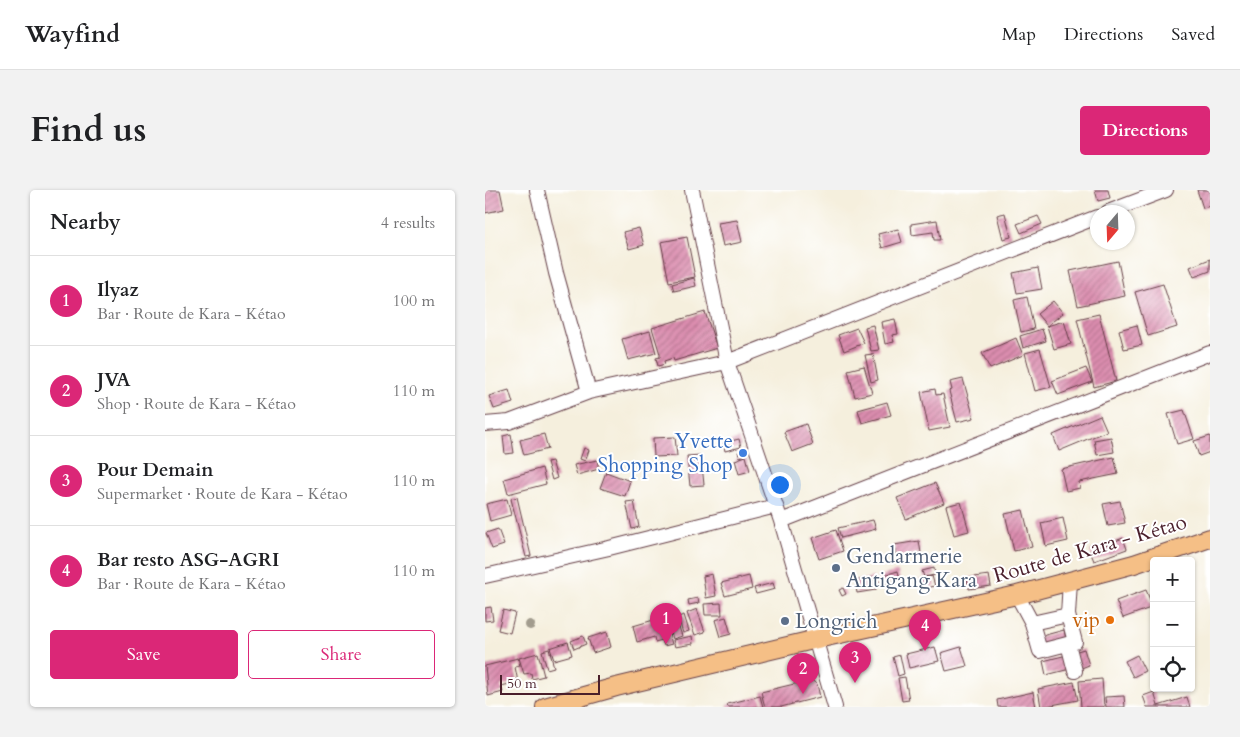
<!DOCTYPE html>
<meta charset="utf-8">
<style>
:root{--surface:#fff;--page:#f2f2f2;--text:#202124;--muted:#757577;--line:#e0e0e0;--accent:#db2777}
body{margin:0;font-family:Cardo,serif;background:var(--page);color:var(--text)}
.controls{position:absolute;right:15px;bottom:15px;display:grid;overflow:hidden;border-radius:5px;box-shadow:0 1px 4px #0004}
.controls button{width:45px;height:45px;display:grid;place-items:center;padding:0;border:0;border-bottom:1px solid var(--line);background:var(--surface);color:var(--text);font:25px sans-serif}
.compass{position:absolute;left:605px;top:15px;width:45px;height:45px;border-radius:50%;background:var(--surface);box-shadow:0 1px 4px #0004;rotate:199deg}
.scale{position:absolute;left:15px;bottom:12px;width:100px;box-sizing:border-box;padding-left:5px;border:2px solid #4a1f2b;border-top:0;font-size:14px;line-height:18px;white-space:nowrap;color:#4a1f2b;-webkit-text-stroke:4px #fff;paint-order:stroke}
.you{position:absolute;left:294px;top:294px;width:18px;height:18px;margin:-12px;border:4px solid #fff;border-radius:50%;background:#1a73e8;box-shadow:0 0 0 8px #1a73e833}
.badge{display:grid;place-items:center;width:32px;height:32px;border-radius:50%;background:var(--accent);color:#fff;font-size:16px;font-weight:700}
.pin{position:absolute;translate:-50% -41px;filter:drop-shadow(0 1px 2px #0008)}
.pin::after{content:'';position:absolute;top:26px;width:18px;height:15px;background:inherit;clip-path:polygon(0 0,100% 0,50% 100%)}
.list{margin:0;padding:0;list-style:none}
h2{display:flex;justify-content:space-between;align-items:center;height:65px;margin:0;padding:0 20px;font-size:21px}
h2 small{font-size:16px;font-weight:400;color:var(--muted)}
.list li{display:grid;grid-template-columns:32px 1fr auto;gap:15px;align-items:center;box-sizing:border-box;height:90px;padding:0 20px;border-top:1px solid var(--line)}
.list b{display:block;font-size:19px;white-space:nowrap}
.list p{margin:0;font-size:16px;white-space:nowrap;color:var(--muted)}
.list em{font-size:16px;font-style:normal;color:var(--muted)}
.actions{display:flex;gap:10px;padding:15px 20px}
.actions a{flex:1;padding:11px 0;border:1px solid var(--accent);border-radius:5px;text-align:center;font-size:18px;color:var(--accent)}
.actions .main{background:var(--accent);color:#fff}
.icon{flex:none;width:28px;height:28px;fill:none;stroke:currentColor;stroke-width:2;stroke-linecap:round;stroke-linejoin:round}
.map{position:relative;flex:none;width:725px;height:517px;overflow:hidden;border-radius:5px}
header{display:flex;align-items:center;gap:30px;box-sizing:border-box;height:70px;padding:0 25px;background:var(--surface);border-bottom:1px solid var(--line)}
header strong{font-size:24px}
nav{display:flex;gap:28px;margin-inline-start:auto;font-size:18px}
.intro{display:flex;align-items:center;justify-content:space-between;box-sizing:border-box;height:120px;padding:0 30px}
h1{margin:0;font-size:35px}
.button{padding:12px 22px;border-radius:5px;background:var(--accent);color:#fff;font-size:18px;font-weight:700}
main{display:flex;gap:30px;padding:0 30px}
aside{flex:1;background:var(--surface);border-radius:5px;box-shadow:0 1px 4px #0004}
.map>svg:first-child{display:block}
</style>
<header>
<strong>Wayfind</strong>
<nav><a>Map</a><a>Directions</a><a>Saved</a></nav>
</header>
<div class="intro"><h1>Find us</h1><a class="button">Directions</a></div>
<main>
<aside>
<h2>Nearby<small>4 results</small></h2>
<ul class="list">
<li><span class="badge">1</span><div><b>Ilyaz</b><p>Bar · Route de Kara - Kétao</p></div><em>100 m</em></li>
<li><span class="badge">2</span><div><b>JVA</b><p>Shop · Route de Kara - Kétao</p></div><em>110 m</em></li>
<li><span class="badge">3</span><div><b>Pour Demain</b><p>Supermarket · Route de Kara - Kétao</p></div><em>110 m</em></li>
<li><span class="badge">4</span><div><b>Bar resto ASG-AGRI</b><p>Bar · Route de Kara - Kétao</p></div><em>110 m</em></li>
</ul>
<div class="actions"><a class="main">Save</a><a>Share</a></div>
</aside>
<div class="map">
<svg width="725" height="517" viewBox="0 0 725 517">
<defs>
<pattern id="building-hatch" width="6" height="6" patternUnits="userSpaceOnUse" patternTransform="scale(1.25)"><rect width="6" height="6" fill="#db8daf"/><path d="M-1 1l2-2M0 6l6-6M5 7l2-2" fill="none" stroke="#b4738f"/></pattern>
</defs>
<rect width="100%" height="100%" fill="#fff"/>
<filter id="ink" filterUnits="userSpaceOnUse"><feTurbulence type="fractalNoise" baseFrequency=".02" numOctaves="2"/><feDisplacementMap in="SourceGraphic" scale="10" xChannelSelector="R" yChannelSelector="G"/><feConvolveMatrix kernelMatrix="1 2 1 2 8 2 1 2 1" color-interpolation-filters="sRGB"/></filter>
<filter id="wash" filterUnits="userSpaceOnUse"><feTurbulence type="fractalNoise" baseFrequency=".0096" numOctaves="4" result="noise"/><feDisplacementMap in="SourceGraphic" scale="20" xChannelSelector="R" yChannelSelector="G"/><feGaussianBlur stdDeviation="1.12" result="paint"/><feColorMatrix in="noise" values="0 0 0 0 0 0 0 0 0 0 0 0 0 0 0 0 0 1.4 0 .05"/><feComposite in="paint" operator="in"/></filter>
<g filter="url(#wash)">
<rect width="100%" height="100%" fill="#f5efdd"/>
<g id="blocks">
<!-- building -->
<path fill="url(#building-hatch)" d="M0,0H15L19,19L0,23Z
M610,0H623L625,8L613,11Z
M712,0H725V16L718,18Z
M520,23L526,47L518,49L512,25Z
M553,26L557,34L536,43L532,34Z
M252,30L257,52L238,56L233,33Z
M452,30L455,50H449L448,42L427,45L426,34Z
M154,38L159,55L144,59L138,42Z
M413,39L417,52L397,58L393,44Z
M202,47L210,87L184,92L176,52Z
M725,69V81L709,87L705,77Z
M633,71L640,106L593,116L585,81Z
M553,78L557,99L532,103L528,83Z
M209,88L211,96L189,101L187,94Z
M678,94L692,137L663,146L650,102Z
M542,107L549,139L536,142L529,110Z
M568,111L578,123L562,136L552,124Z
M220,122L232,158L189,171L188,168L179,171L180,174L173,176L171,168L175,167V164L167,138Z
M614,124L631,191L609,197L592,129Z
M410,129L413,144L407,145L409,152L400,154L396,132Z
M579,131L586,154L569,159L562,136Z
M388,135L394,160L386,161L380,137Z
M652,135L657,155L639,159L634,140Z
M372,138L379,153L359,161L353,145Z
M557,139L561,151L538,158L535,146Z
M165,141L171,163L143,170L137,149Z
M531,148L538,165L505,179L497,163Z
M555,159L566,197L550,201L540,163Z
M388,164L393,190L386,192L380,165Z
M379,176L387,203L370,207L363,180Z
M601,178L607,192L573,205L567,191Z
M478,189L489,228L472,232L464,201L467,200L465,192Z
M450,199L451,205L458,204L465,237L444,241L436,202Z
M24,200L28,213L9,219L4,206Z
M402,212L406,225L377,233L373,220Z
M699,220L709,249L692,254L683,224Z
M615,225L622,241L574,261L568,245Z
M321,234L328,254L307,262L299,242Z
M26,244L29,263L20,264L18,246Z
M59,244L63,259L39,265L35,250Z
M725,246V262L714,266L709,251Z
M190,247L192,266L169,267L168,248Z
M626,247L629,262L612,265L609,250Z
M254,249L256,257L240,261L238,253Z
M99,258L104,260L100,271L95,269Z
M259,260L260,265L255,267L253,262Z
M216,265L219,295L205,296L202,266Z
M261,266L265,281L254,284L250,270Z
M629,267L633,284L594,292L595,298L581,301L576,279Z
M112,270L114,279L92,285L89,275Z
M67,271L72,288L67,290L62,272Z
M57,278L61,294L23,304L19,289Z
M121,282L145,291L140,306L115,298Z
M450,293L459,313L421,329L412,308Z
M32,307L46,366L41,367L26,309Z
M22,309L26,325L5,331L1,314Z
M149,311L154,337L147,339L141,312Z
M635,311L640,333L623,336L618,314Z
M476,312L484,341L469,345L461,316Z
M538,320L547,357L529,361L520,324Z
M578,328L583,351L561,356L556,333Z
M388,330L391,339L356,348L353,338Z
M13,339L19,355L7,359L1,343Z
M351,340L358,361L334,369L327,348Z
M638,348L642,359L609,371L605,361Z
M434,351L436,363L411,367L409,355Z
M449,378L450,385L439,387L437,381Z
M413,381L415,390L395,395L392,387Z
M227,384L231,406L221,408L218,386Z
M504,385L506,396L484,399L482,388Z
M264,386L267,399L240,406L236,393Z
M447,386L450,396L437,399L434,390Z
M388,387L391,400L372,403L370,391Z
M288,393L290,399L271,404L269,398Z
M358,398L361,404L357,406L354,400Z
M661,400L668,417L638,428L631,411Z
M213,408L214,413L204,415L203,410Z
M236,413L237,425H220L219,414Z
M6,417L8,430L0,431V418Z
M212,419L220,442L210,445L202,423Z
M18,420L30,423L25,443L13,440Z
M190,425L197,446L188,449L182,427Z
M199,425L204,441L198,443L193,427Z
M179,427L187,454L179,456L177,450L170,452L169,447L152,452L148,436Z
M241,427L246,444L235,447L230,430Z
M579,440L581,449L556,455L553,447Z
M122,442L126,457L108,463L103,448Z
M98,446L101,454L89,459L86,451Z
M207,446L208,454L190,457L188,450Z
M83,452L87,465L69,470L65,458Z
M450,457L454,471L424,478L421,464Z
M476,457L482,476L461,481L456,463Z
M64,459L69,477L62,479L57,461Z
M599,459L604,475L594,479L589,462Z
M53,463L59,486L47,489L46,483L39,484L34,468Z
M415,465L419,484L413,486L408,467Z
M582,465L585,479L561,485L558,471Z
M652,465L660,481L648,487L640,471Z
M33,468L35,476L30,477L33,492L16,496L18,502L3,506L0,476Z
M420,487L424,510L417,511L413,488Z
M617,489L619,517H596L594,491Z
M326,490L332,494L335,507L296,517H280L276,502Z
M589,492L593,510L556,517L553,499Z
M548,502L551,517H513L512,510Z
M669,502L673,516L702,507L705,517H662L658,506Z
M275,506L278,517H243L242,514Z
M639,506L640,517H621L620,507Z"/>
</g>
</g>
<g filter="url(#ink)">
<use href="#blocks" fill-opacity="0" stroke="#643e46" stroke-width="1"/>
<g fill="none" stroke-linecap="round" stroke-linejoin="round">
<!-- minor casing -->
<g stroke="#643e46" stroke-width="16">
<path id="minor" d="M52,0L71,83L104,202
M207,0L242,172L296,331L350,517
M623,22L681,0
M0,234L24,232L104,202L242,172L612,27
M296,331L725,163
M0,386L124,358L291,316
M532,405L547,433L555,461L590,452L583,425L585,391
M547,433L583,425
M583,454L590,481"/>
</g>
<!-- major casing -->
<g stroke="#643e46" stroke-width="20">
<path id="major" d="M60,517L131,497L332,449L532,405L649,374L725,348"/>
</g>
<!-- minor -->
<use href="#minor" stroke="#fff" stroke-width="14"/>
<!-- major -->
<use href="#major" stroke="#f5bf86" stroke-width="18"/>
</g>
<!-- trees -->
<circle fill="#a29c8e" cx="45" cy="435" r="5"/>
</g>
<!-- markers -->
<circle fill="#3f7fe0" stroke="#fff" stroke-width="2" cx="258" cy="263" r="5"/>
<g fill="#5c6f8a" stroke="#fff" stroke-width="2">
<circle cx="351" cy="378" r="5"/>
<circle cx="300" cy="431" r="5"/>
</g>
<circle fill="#e8710a" stroke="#fff" stroke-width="2" cx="625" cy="430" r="5"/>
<g text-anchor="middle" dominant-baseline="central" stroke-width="4" stroke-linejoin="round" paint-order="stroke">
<!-- shop labels -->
<g font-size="21" fill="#366cbe" stroke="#fff" text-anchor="end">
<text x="248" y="251">Yvette<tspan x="248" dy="24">Shopping Shop</tspan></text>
</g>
<!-- street labels -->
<g font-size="21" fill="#4a1f2b" stroke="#fff">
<text transform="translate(605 359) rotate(-16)">Route de Kara - Kétao</text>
</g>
<!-- service labels -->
<g font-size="21" fill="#4e5e75" stroke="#fff" text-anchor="start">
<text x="361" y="366">Gendarmerie<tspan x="361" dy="24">Antigang Kara</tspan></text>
<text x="310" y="431">Longrich</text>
</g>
<!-- food labels -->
<g font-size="21" fill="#c56008" stroke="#fff" text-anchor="end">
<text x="615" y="430">vip</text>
</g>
</g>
</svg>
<div class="controls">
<button>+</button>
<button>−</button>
<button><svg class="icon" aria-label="locate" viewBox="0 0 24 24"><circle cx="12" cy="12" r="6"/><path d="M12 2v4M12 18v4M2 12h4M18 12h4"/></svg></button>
</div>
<svg class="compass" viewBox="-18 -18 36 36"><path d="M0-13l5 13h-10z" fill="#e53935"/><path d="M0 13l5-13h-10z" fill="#757577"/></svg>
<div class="scale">50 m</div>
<div class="you"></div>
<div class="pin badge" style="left:181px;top:454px">1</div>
<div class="pin badge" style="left:318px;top:504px">2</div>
<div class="pin badge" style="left:370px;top:493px">3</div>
<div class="pin badge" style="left:440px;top:461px">4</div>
</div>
</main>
